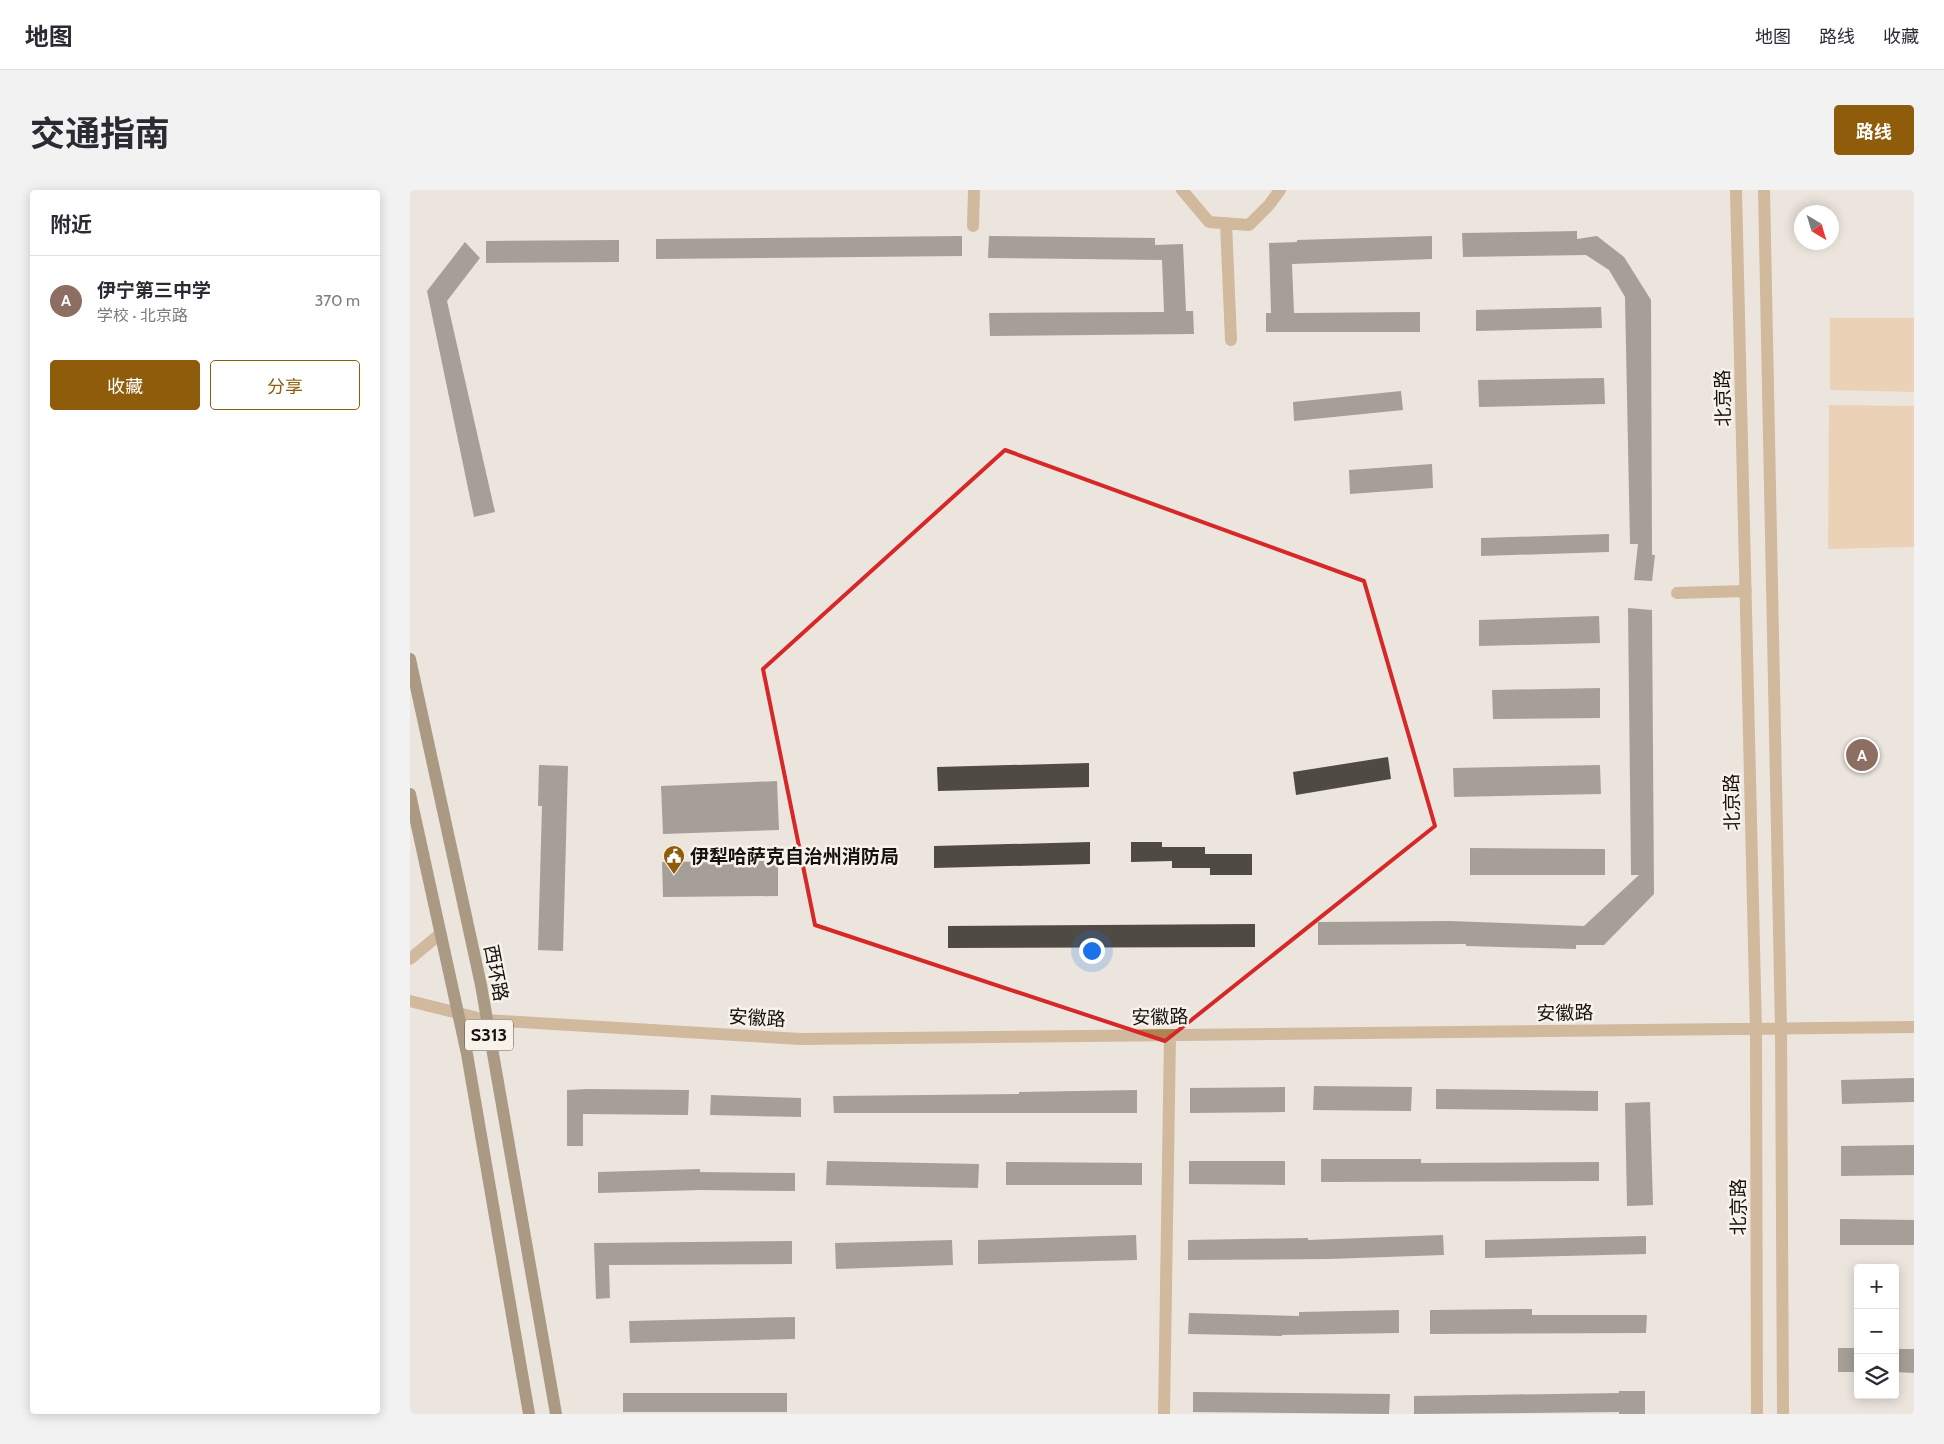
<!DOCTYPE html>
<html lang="zh">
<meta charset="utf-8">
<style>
:root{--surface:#fff;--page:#f2f2f3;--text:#2b2b33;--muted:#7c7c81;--line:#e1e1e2;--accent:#8f5c0c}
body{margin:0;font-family:Cabin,"Noto Sans SC",sans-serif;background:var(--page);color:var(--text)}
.controls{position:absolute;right:15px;bottom:15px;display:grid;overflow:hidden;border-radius:5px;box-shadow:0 2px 12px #0003}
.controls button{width:45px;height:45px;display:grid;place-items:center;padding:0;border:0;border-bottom:1px solid var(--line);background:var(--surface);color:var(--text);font:25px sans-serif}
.compass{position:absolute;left:1384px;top:15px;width:45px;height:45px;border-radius:50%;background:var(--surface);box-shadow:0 2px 12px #0003;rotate:142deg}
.you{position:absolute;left:681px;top:760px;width:18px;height:18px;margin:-12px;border:4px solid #fff;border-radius:50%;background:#1a73e8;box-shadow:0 0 0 8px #1a73e833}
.badge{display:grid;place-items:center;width:32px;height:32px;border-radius:50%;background:var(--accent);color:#fff;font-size:16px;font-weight:700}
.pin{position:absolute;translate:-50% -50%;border:2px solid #fff;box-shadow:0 1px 5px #0006}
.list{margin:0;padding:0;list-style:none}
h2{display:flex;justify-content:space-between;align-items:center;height:65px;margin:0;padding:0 20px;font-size:21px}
h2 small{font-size:16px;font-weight:400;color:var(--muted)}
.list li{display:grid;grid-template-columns:32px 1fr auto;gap:15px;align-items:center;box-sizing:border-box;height:90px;padding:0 20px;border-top:1px solid var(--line)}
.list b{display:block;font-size:19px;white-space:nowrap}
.list p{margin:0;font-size:16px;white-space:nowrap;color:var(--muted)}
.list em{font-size:16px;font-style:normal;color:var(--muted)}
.actions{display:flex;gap:10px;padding:15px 20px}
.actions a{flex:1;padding:11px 0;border:1px solid var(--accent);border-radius:5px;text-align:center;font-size:18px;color:var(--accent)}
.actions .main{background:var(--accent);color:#fff}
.icon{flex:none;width:28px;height:28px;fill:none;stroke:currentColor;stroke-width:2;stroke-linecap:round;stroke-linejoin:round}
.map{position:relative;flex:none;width:1504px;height:1224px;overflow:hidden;border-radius:5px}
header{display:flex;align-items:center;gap:30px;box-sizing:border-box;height:70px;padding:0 25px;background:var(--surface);border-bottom:1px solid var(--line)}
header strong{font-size:24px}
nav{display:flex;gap:28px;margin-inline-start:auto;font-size:18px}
.intro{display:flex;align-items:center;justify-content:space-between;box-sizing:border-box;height:120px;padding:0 30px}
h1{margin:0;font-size:35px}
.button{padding:12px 22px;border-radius:5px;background:var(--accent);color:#fff;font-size:18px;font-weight:700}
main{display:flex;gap:30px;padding:0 30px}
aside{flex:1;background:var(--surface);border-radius:5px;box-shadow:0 2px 12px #0003}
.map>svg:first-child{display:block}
</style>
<header>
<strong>地图</strong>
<nav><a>地图</a><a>路线</a><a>收藏</a></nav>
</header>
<div class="intro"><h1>交通指南</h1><a class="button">路线</a></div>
<main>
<aside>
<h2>附近<small></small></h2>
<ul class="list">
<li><span class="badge" style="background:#8d6e63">A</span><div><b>伊宁第三中学</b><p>学校 · 北京路</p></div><em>370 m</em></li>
</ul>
<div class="actions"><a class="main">收藏</a><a>分享</a></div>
</aside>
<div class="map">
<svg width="1504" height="1224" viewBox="0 0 1504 1224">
<rect width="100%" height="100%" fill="#ece5dd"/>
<!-- green -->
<path fill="#e8bb88" d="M1420,128H1504V202L1420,200Z
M1419,215L1504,216V357L1418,359Z"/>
<!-- building -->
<path fill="#504a44" d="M1167,41V49L1187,46L1214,67L1241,110L1242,365H1245L1242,391L1224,390L1228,354H1220L1215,107L1199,80L1176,65L1053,67L1052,43Z
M552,46V66L246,69V49Z
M579,46L745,48V55L773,54L776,121H783L784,144L580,146L579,123L754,122L752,70L578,68Z
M1022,46V69L882,74L884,123L1010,122V142H856V123H861L859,53L887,52V50Z
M209,50V72L76,73V51Z
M55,52L70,68L37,111L85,322L64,327L17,101Z
M1191,117L1192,138L1066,141V120Z
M1194,188L1195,214L1069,217L1068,190Z
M991,201L993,220L884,231L883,212Z
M1022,274L1023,298L940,304L939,280Z
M1199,344V362L1071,366V348Z
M1218,418L1242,420L1244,704L1194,755H1166V759L1056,756V754L908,755V732L1039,731L1174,736L1229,685H1221Z
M1189,426L1190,453L1069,456V430Z
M1190,498V528L1083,529L1082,500Z
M978,567L981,589L886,605L883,582Z
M679,573V597L528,601L527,577Z
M129,575L158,576L153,761L128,760L132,616H128Z
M1190,575L1191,604L1044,607L1043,578Z
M367,591L369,640L253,644L251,596Z
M680,652V674L524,678V656Z
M721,652H752V657H795V664H842V685H800V678H762V671L721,672Z
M1060,658L1195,659V685H1060Z
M368,671V706L253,707L252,672Z
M845,734V757L538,758V736Z
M1504,888V912L1432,914L1431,890Z
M904,896L1002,897L1001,921L903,920Z
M875,897V922L780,923V898Z
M178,899L279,900L278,925L173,924V956H157V900Z
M1026,899L1188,901V921L1026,919Z
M727,900V923H424L423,906L609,904V902Z
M301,905L391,908V927L300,925Z
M1240,912L1243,1015L1217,1016L1215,913Z
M1504,955V985L1431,986V956Z
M911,969H1011V973L1189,972V991L911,992Z
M417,971L569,974L568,998L416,995Z
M779,971H875V995L779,994Z
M596,972L732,973V995H596Z
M290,979V982L385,983V1001L291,1000L188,1003V982Z
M1430,1029L1504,1030V1055H1430Z
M726,1045L727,1070L568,1074V1050Z
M1033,1045L1034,1065L919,1069L778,1070V1050L898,1048V1050Z
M1236,1046V1064L1075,1068V1050Z
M542,1050L543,1075L426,1079L425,1053Z
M382,1051V1074L199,1075L200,1108L186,1109L184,1053Z
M1122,1119V1125H1237L1236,1143L1020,1144V1120Z
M989,1120V1143L872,1145V1146L778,1144L779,1123L889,1126V1122Z
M385,1127V1149L220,1153L219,1131Z
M1428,1158H1448V1182H1428Z
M1485,1159H1504V1183L1485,1182Z
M1209,1201H1235V1224H1209V1222L1004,1224V1206L1209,1203Z
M783,1202L980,1204L979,1224L783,1222Z
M213,1203H377V1222H213Z"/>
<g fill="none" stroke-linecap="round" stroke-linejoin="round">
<!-- minor -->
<path stroke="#ad8351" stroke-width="12" d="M772,0L799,32L839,35L859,15L870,0
M1326,0L1346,840L1347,1224
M1354,0L1371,840L1373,1224
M816,33L821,150
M563,36L564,0
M1267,403L1336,401
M0,769L30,744
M0,811L76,830L391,849L1504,837
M754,1224L760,846"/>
<!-- major -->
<path stroke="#5a3e1a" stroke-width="12" d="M0,469L71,795L146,1224
M0,604L57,864L119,1224"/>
</g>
<!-- marked area -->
<path d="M0 0H1504V1224H0ZM595,260L954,391L1025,636L755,851L405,735L353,479Z" fill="#ece5dd" fill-opacity=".55" fill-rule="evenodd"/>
<path fill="none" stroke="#d62828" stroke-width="4" stroke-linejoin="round" d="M595,260L954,391L1025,636L755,851L405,735L353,479Z"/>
<!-- icons -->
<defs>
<g id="civic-pin" transform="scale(1.125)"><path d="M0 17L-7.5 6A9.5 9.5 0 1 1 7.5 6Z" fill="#8f5c0c" stroke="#f9f2ea"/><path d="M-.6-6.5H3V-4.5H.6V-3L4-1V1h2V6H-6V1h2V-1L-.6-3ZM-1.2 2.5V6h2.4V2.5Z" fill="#fff"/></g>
</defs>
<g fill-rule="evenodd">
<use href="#civic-pin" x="264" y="666"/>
</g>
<g text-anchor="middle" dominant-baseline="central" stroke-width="5" stroke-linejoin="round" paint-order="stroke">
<!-- shield labels -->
<rect fill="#f9f2ea" stroke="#595551" stroke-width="1" x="55" y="829.5" width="48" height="31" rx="4"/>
<g font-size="18" font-weight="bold" fill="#151210">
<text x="79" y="845">S313</text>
</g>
<!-- street labels -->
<g font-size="19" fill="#151210" stroke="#f9f2ea">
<text transform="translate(1313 208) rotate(-91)">北京路</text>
<text transform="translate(1322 612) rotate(-91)">北京路</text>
<text transform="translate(86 783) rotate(79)">西环路</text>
<text transform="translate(1155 823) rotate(-1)">安徽路</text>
<text transform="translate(750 827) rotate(-1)">安徽路</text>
<text transform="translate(347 828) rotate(3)">安徽路</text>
<text transform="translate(1328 1017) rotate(-90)">北京路</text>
</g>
<!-- poi labels -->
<g font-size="19" font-weight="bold" fill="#151210" stroke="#f9f2ea" text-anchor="start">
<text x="280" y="666">伊犁哈萨克自治州消防局</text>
</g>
</g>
</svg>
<div class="controls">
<button>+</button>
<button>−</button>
<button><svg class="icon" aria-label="layers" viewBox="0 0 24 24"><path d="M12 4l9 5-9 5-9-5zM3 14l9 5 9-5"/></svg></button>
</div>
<svg class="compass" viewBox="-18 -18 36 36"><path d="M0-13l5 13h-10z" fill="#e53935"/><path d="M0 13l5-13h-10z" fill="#7c7c81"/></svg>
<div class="you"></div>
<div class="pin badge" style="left:1452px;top:565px;background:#8d6e63">A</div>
</div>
</main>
